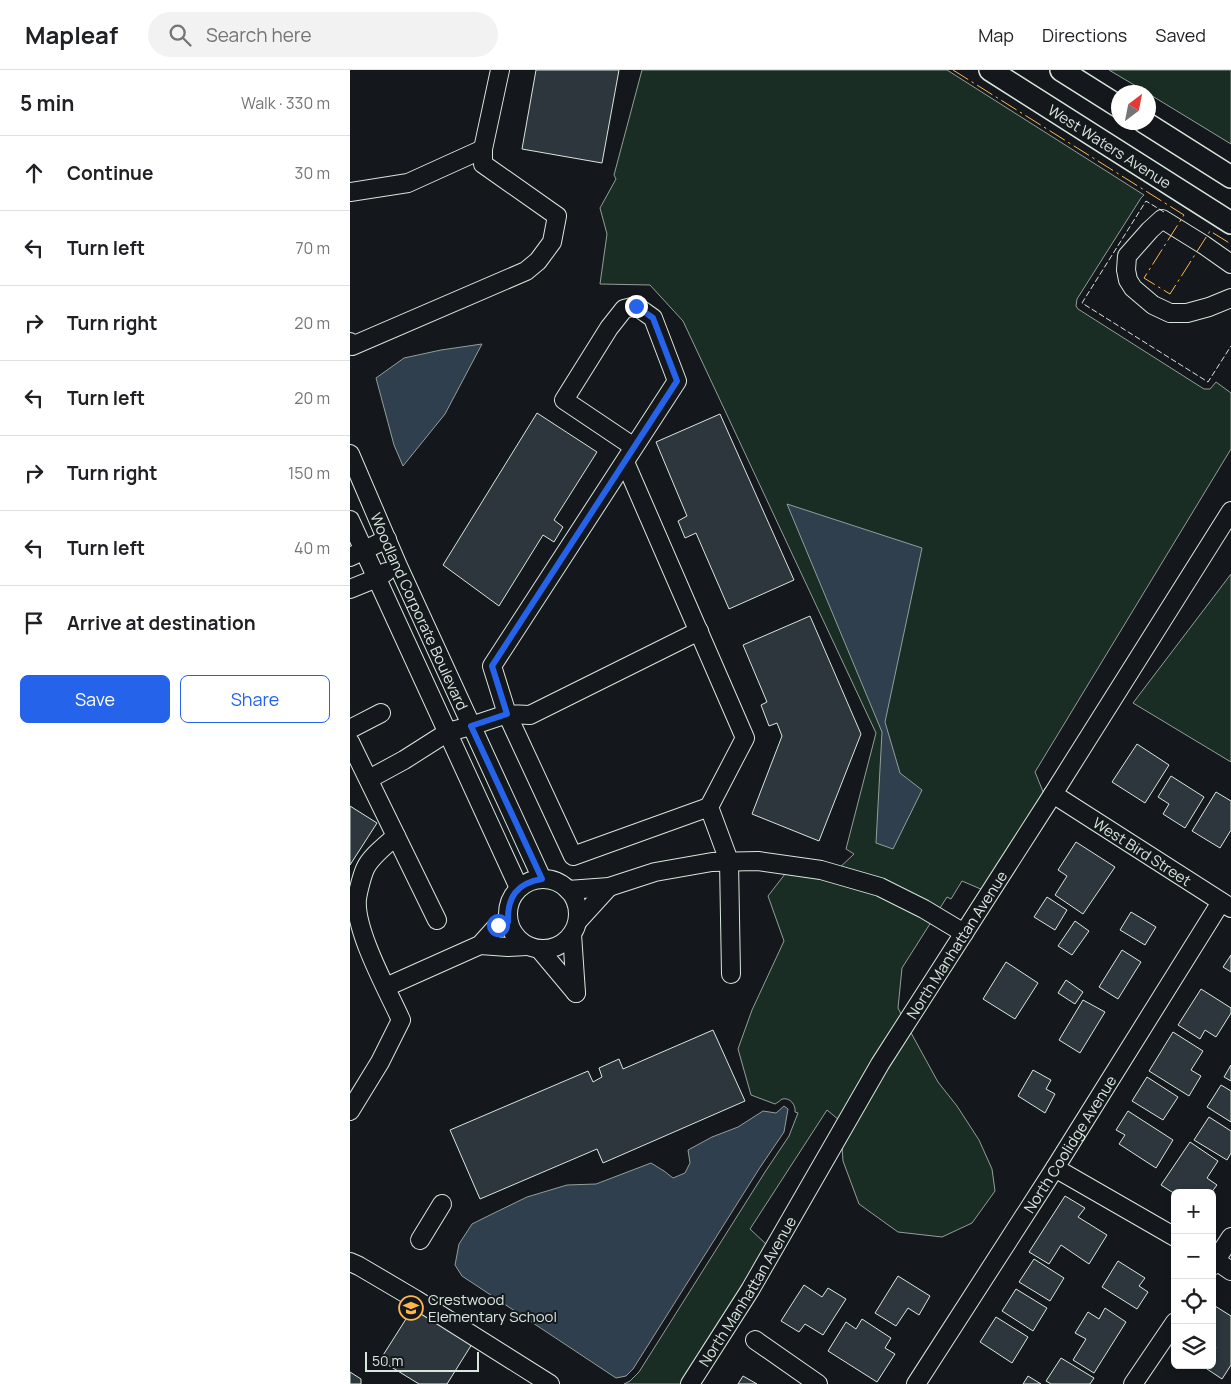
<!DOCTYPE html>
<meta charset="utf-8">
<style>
:root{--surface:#fff;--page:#f2f2f2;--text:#202124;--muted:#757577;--line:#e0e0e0;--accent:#2563eb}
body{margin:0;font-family:Manrope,sans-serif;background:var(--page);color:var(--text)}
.controls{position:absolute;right:15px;bottom:15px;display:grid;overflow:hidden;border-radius:8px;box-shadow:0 2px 8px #0003}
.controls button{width:45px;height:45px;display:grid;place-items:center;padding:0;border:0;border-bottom:1px solid var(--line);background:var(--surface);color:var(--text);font:25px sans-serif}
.compass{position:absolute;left:761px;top:15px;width:45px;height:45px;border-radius:50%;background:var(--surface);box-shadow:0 2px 8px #0003;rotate:32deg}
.scale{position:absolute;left:15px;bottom:12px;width:114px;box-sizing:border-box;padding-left:5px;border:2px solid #d8e6dc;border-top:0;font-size:14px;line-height:18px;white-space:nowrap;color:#d8e6dc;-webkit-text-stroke:4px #14181c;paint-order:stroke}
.stop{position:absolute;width:15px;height:15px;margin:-11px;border:4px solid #2563eb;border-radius:50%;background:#fff}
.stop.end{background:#2563eb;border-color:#fff;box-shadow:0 1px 5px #0008}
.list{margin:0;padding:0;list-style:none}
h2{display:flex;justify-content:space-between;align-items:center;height:65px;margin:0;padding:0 20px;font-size:21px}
h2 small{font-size:16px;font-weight:400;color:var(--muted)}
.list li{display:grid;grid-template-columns:32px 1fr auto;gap:15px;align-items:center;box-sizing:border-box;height:75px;padding:0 20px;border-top:1px solid var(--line)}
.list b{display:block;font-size:19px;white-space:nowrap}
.list em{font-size:16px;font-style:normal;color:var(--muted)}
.actions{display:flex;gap:10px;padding:15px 20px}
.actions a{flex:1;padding:11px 0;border:1px solid var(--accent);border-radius:8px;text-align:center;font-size:18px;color:var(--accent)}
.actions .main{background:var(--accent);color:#fff}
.icon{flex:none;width:28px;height:28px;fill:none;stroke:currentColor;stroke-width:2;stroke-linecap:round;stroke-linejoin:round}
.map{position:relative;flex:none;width:881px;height:1314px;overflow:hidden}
header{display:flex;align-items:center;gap:30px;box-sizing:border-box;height:70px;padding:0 25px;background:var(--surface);border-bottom:1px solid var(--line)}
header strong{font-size:24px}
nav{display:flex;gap:28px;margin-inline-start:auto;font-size:18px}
.search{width:350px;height:45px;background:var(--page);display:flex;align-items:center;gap:12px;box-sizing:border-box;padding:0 18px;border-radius:28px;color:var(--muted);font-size:19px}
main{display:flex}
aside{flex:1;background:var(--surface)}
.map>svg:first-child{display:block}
</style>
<header>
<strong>Mapleaf</strong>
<div class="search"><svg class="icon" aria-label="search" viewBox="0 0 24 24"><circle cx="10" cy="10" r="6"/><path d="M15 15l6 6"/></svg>Search here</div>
<nav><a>Map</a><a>Directions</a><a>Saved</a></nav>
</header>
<main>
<aside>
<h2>5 min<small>Walk · 330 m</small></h2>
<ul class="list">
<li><svg class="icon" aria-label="ahead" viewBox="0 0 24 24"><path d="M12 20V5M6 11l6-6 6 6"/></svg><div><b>Continue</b></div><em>30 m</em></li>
<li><svg class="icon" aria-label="left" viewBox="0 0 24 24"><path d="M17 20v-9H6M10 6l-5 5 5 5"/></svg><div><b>Turn left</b></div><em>70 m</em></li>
<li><svg class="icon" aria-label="right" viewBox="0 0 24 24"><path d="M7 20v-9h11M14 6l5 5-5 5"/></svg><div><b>Turn right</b></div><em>20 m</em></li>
<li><svg class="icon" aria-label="left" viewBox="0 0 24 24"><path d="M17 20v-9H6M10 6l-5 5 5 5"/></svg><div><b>Turn left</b></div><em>20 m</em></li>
<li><svg class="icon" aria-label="right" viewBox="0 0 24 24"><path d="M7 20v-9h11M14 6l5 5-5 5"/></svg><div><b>Turn right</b></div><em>150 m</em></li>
<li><svg class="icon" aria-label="left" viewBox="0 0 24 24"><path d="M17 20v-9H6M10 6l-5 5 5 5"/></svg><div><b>Turn left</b></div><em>40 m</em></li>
<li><svg class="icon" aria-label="arrive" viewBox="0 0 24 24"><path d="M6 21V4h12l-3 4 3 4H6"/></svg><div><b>Arrive at destination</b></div></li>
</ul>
<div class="actions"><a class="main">Save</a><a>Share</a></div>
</aside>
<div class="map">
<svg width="881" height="1314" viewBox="0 0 881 1314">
<rect width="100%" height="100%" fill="#14181c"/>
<!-- green -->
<path fill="#1a2d24" stroke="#939e99" d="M292,0H597L794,125L791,128L727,229L726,236L728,239L854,319H860L866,312L881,323V379L685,702L694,724L633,820L612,811L601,829L597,827L552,898L548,938L552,946L489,1050L477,1040L400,1159L417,1175L394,1215L330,1314H274L280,1311L289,1302L415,1102L439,1066L448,1043L445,1042C446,1035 440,1027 432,1029C431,1030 427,1033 425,1034L401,1025L388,979L402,940L434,871L418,826L442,795L487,800L504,784L496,779L526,663L333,251L300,215L250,214L257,164L250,138L266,109L264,105Z
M759,0H881V74L799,24L798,22H796Z
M881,504V692L783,633Z
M560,961L588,1012L607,1036L629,1070L642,1099L645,1121L622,1153L592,1167L548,1162L509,1134L493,1091L492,1076L537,998Z"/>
<!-- water -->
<path fill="#2f3f4d" stroke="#939e99" d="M132,274L95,344L53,396L44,375L26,308L54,288L91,280Z
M437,434L572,478L535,652L550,703L572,720L543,779L526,773L532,662Z
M434,1036L438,1039L434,1062L409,1099L283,1299L276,1306L266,1308L112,1206L105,1195L109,1174L122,1154L138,1146L177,1127L217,1115L246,1114L301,1093L314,1101L323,1108L335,1103L340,1093L338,1080L362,1067L388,1057L413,1041L426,1043Z"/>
<!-- building -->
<path fill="#2c363c" stroke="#d8e6dc" d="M186,0H269L252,93L172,79Z
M187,343L247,382L204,450L213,457L204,472L193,465L149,536L93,495Z
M370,344L444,510L379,539L346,463L335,468L328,451L337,446L306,372Z
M460,546L511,664L469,771L402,744L432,666L427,653L419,656L411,635L417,632L393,575Z
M787,674L819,695L795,733L762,712Z
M821,706L854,727L835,758L813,744L819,734L808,727Z
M866,722L881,731V760L870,778L842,761Z
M0,736L27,753L0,795Z
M726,772L765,797L733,844L705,825L717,806L708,800Z
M697,827L717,840L705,860L684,847Z
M781,842L806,857L795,875L770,860Z
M725,851L739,861L722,885L708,876Z
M772,880L791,892L768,929L749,917Z
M881,885V902L873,897Z
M656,892L688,913L665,949L633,929Z
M716,910L733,922L725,934L708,923Z
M851,919L881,938V943L866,967L855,960L850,969L828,955Z
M733,930L755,942L730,983L709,970Z
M363,960L395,1031L253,1093L247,1079L130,1129L100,1060L238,1001L243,1012L252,1007L249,998L269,989L273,999Z
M823,962L853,981L841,1000L851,1006L839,1026L799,1001Z
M881,995V1011L874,1007Z
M683,1000L701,1010L696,1019L705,1024L695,1043L668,1026Z
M797,1007L828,1027L813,1050L782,1031Z
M871,1015L881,1021V1052L857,1037Z
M778,1041L823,1070L806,1098L769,1074L775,1065L766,1060Z
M859,1047L881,1061V1083L877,1090L844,1070Z
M840,1072L868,1091L857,1108L867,1115L861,1123H825V1124L811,1115Z
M715,1126L735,1138L728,1147L757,1165L739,1194L711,1175L699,1194L679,1182Z
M684,1189L714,1208L700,1231L669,1212Z
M768,1191L795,1208L789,1216L798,1222L787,1239L752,1217Z
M548,1206L580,1226L569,1245L558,1238L546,1256L525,1243Z
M454,1215L472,1227L478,1218L496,1229L473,1265L455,1254L449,1262L431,1251Z
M666,1219L697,1238L683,1261L652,1241Z
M865,1236L881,1246V1295L872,1309L854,1297L855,1295H862V1283L866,1277L862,1275V1241Z
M63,1238L122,1274L97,1314H69L30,1290Z
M755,1238L776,1252L744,1303L723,1290L736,1269L725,1263L738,1242L749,1249Z
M646,1247L678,1267L662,1293L630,1272Z
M512,1249L541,1268L535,1278L545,1284L527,1312L478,1281L496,1252L506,1259Z
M711,1288L744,1308L740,1314H701L696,1311Z
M0,1302L11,1309V1314H0Z
M393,1306L407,1314H388Z
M678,1306L691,1314H673Z"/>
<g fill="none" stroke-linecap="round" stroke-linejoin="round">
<!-- minor casing -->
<g stroke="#d8e6dc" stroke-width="20">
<g id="minor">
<path d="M0,122L58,113L133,79"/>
<path d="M881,194L854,175L812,149L800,160L777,186L776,200L778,210L783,218L803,235L820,243H837L859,237L881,228"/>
<path d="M0,272L2,276L176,201L188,191L202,172L207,146L133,94V79L150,0"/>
<path d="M284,377L214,330L259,258L274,239L286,236L303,248L327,311L142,596L157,644L180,645L349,561"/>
<path id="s1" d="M0,384L48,496L192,809"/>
<path d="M275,392L395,668L359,737"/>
<path d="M0,450L169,818"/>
<path d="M0,487L37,469"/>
<path d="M0,519L27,508L36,502"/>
<path d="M0,659L31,643"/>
<path d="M0,672L87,850"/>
<path d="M19,709L54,690L98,662L121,656L157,644L223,786L359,737L379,791L381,904"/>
<path id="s2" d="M703,724L881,838"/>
<circle cx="193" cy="844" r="35"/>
<path d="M218,820L259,817L305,802L362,792L408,791L471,800L530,817L574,839L614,863"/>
<path d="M228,851L259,817"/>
<path d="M222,864L226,923"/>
<path d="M130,875L158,877L177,876"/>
<path d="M190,880L226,923"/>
<path d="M36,917L130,875L148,855L158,851"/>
<path d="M0,1041L30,992L51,950C38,921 4,860 7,829C8,821 12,806 15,799C20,787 36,775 46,766"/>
<path d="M705,1098L825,1167"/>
<path d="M70,1170L92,1134"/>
<path d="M862,1188L881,1201"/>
<path d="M0,1192L9,1196L65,1229L200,1314"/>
<path d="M862,1196L881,1167"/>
<path d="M405,1270L468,1314"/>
<path id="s3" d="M340,1314L400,1220L530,994L703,724L881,441"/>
<path id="s4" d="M566,1314L705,1098L871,832"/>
<path d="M783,1314L825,1252"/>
</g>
</g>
<!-- major casing -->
<g stroke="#d8e6dc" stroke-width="24">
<g id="major">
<path id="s5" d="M640,0L881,153"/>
<path d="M711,0L768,36"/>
<path d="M794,52L881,107"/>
</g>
</g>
<!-- minor -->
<use href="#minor" stroke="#14181c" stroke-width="18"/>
<!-- major -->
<use href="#major" stroke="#14181c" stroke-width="21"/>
<!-- fence -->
<path stroke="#d8e6dc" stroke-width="1" stroke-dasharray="6 2.5" stroke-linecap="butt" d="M814,142L796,131L732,233L858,312L881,276"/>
<!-- power -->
<path stroke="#ffb74d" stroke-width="1" stroke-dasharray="18 4 2.5 4" stroke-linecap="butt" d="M603,0L834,145L794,208L820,224L860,161L881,174"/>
</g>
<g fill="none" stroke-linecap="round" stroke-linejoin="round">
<!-- route -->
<path stroke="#2563eb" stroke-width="6" d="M148,855L158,852C157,827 167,813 192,809L121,656L157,644L142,596L327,311L303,248L286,236"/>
</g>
<!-- icons -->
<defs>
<g id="school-ring" transform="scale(1.25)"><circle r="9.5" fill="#14181c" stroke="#ffb74d" stroke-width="1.5"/><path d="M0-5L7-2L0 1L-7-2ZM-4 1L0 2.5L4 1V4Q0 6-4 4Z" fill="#ffb74d"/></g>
</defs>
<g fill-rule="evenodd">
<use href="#school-ring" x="61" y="1238"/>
</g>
<g text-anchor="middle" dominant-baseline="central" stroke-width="4" stroke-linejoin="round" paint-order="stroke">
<!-- street labels -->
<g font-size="15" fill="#d8e6dc" stroke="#14181c">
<text stroke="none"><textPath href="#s5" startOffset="142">West Waters Avenue</textPath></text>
<text stroke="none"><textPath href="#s1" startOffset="172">Woodland Corporate Boulevard</textPath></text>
<text stroke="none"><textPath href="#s2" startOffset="106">West Bird Street</textPath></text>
<text stroke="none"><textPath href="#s3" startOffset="514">North Manhattan Avenue</textPath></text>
<text stroke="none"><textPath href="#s4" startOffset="285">North Coolidge Avenue</textPath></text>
<text stroke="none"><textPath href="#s3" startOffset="109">North Manhattan Avenue</textPath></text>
</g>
<!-- poi labels -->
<g font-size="15" fill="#d8e6dc" stroke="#14181c" text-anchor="start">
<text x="78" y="1229">Crestwood<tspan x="78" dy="17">Elementary School</tspan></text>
</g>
</g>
</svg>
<div class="controls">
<button>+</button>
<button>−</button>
<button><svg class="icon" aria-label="locate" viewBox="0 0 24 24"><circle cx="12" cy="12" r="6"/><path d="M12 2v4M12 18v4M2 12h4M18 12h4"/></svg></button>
<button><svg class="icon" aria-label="layers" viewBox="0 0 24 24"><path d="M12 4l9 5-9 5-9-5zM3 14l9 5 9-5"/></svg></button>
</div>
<svg class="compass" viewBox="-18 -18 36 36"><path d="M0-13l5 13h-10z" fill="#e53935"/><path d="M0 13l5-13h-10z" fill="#757577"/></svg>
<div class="scale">50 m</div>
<div class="stop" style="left:148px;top:855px"></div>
<div class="stop end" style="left:286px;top:236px"></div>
</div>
</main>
